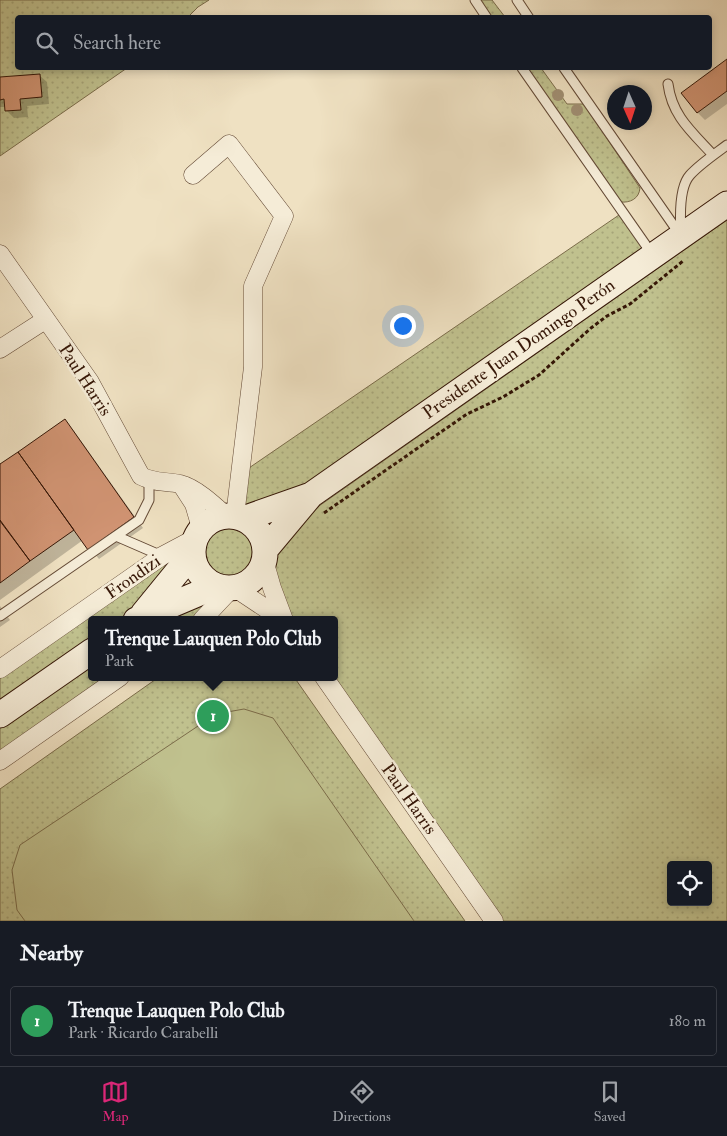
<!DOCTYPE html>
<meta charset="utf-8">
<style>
:root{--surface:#171b24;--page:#20242c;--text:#f1f3f6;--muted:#9ea1a6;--line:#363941;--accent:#db2777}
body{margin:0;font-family:"IM FELL Double Pica",serif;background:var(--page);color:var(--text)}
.controls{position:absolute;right:15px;bottom:15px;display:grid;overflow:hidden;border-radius:5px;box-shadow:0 2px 8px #0003}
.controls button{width:45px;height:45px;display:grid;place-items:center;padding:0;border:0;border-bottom:1px solid var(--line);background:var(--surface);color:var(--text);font:25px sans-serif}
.compass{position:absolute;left:607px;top:85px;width:45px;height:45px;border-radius:50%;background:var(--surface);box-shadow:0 2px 8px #0003;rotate:177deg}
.you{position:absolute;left:402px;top:325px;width:18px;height:18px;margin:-12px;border:4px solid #fff;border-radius:50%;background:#1a73e8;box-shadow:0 0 0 8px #1a73e833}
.badge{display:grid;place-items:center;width:32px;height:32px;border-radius:50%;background:var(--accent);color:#fff;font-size:16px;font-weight:700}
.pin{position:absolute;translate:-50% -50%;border:2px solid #fff;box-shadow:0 1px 5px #0006}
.popup{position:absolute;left:88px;top:616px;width:250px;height:65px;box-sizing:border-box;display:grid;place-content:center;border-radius:5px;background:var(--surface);filter:drop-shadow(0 1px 4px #0005);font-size:16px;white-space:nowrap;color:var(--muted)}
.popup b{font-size:19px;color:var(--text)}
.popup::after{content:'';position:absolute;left:50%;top:100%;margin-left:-10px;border:10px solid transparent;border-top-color:var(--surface)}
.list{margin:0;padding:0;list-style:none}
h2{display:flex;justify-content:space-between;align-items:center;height:65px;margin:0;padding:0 20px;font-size:21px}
h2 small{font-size:16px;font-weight:400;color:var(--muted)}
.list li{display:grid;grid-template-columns:32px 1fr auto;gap:15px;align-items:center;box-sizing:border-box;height:70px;margin:0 10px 10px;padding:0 10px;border:1px solid var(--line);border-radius:5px}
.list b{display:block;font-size:19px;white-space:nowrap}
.list p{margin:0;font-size:16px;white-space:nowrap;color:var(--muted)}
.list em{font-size:16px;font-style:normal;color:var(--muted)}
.icon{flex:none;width:28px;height:28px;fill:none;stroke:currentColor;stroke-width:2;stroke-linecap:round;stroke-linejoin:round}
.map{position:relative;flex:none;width:727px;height:921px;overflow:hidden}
.search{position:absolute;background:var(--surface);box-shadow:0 2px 8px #0003;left:15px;right:15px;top:15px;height:55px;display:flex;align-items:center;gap:12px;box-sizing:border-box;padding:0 18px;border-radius:5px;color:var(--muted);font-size:19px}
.sheet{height:145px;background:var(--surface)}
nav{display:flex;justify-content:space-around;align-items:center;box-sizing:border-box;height:70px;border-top:1px solid var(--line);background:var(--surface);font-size:14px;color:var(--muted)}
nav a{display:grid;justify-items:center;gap:2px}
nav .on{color:var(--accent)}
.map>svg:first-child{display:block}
</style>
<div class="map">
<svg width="727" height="921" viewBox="0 0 727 921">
<defs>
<pattern id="grass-dots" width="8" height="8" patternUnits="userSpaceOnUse" patternTransform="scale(1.25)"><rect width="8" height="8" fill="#c0c18e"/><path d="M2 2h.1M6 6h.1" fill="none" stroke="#a6a579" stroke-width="1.8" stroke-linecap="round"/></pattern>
</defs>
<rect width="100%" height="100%" fill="#efe1c2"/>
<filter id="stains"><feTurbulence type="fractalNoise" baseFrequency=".004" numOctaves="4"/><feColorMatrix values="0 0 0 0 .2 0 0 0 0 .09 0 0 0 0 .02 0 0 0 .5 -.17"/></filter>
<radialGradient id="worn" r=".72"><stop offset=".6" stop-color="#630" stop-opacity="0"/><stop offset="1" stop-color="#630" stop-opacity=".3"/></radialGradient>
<!-- grass -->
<path fill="url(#grass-dots)" stroke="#7b6c4a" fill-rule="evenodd" d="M0,0H209L198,7L188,17L18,18V68H127L0,156Z
M479,0H492L505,17H491Z
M526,68H541L567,104H584L640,188C639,199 630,203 620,202Z
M619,215L645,251L323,478L241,511L246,470Z
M727,220V921H502L334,677V620H290L271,566L272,554L309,513ZM671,865H708V902H671Z
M199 552a29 29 0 1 1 58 0a29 29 0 1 1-58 0Z
M163,561L169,570L136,611L124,620H92V642L0,706V674Z
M201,601L205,611L193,620H153Z
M92,660V677H111L0,755V723Z
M159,677H294L465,921H0V789Z"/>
<!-- pitch -->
<path fill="#c0c18e" stroke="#7b6c4a" d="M244,709L273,718L414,921H25L17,910L12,870L20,845L216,714Z"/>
<!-- shadow -->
<path fill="#0003" d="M727,61V104L705,120L698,113Z
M39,75L47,82L49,104L27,106L28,117L14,118L7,111L6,107H0V78Z
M64,421L74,431L143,528L99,559L83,540L0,600V465Z
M0,606L10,620L0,627Z"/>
<!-- building -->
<path fill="#d09372" stroke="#361707" d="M727,59V91L697,113L681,93Z
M40,74L42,97L20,99L21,110L5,111L4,99L0,100V77Z
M65,419L134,517L88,550L18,452Z
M18,452L74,530L30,561L0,521V464Z
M0,520L30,561L0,583Z"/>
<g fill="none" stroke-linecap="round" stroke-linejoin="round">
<!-- lane casing -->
<g stroke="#644a36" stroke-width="11">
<path id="lane" d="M475,0L487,18
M517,0L529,18
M522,68L652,254
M564,68L681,236
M668,84C672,116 692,132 713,155
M681,233C680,217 679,187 690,175C700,164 715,154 727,145
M116,536L162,556
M0,616L139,520L149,500V481"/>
</g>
<!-- street casing -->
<g stroke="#644a36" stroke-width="19">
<path id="street" d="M193,175L229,144L284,216L253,286V367L235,516
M0,254L90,382L141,476C154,483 166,481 180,484C196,488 214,505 226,516
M0,349L45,320
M183,487L194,504L201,528
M264,560L272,588L284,620
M235,588L283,620
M202,620L231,589
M0,669L162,556L194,539
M324,677L494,921
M0,761L120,677"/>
</g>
<!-- secondary casing -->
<g stroke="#361707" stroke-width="27">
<path id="secondary" d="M193 552a36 36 0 1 1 72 0a36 36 0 1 1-72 0Z
M243,519L311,495
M265,550L311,495L727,204
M143,614L192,554
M136,620L216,586
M0,715L92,651"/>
</g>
<!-- path -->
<path stroke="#361707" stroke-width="3" stroke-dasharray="4 2.5" stroke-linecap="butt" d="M324,513L467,414L503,397L539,375L591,328L607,316L630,304L683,261"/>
<!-- lane -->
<use href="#lane" stroke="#f5ecd7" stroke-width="9"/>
<!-- street -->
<use href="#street" stroke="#f5ecd7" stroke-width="18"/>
<!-- secondary -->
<use href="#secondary" stroke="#f5ecd7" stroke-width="25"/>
</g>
<!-- trees -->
<g fill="#a08e72">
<circle cx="558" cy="95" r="6"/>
<circle cx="577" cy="110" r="6"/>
</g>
<g text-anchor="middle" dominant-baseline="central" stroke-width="5" stroke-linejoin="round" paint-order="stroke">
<!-- street labels -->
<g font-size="18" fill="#361707" stroke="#f5ecd7">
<text transform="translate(519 349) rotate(-35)">Presidente Juan Domingo Perón</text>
<text transform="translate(85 380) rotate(57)">Paul Harris</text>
<text transform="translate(133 577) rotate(-35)">Frondizi</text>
<text transform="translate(409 799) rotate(55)">Paul Harris</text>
</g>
</g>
<rect width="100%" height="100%" filter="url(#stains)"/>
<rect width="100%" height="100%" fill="url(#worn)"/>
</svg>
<div class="controls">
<button><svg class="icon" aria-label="locate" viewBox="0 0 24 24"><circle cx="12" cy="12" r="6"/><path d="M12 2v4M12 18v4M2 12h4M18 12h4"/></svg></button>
</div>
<svg class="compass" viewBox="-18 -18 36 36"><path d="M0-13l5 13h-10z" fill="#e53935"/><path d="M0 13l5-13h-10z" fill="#9ea1a6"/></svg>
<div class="you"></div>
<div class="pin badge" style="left:213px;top:716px;background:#2e9e5b">1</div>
<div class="popup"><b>Trenque Lauquen Polo Club</b>Park</div>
<div class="search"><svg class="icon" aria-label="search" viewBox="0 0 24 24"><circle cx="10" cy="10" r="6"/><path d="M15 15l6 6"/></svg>Search here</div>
</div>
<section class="sheet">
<h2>Nearby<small></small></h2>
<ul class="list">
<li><span class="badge" style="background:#2e9e5b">1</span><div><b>Trenque Lauquen Polo Club</b><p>Park · Ricardo Carabelli</p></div><em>180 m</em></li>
</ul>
</section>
<nav>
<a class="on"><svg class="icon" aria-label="map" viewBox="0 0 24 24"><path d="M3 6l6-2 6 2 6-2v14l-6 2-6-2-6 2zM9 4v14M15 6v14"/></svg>Map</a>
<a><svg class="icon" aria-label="directions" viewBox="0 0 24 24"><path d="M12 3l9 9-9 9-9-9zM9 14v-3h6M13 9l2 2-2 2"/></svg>Directions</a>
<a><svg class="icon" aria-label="saved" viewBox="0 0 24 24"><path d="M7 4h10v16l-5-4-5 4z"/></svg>Saved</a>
</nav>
